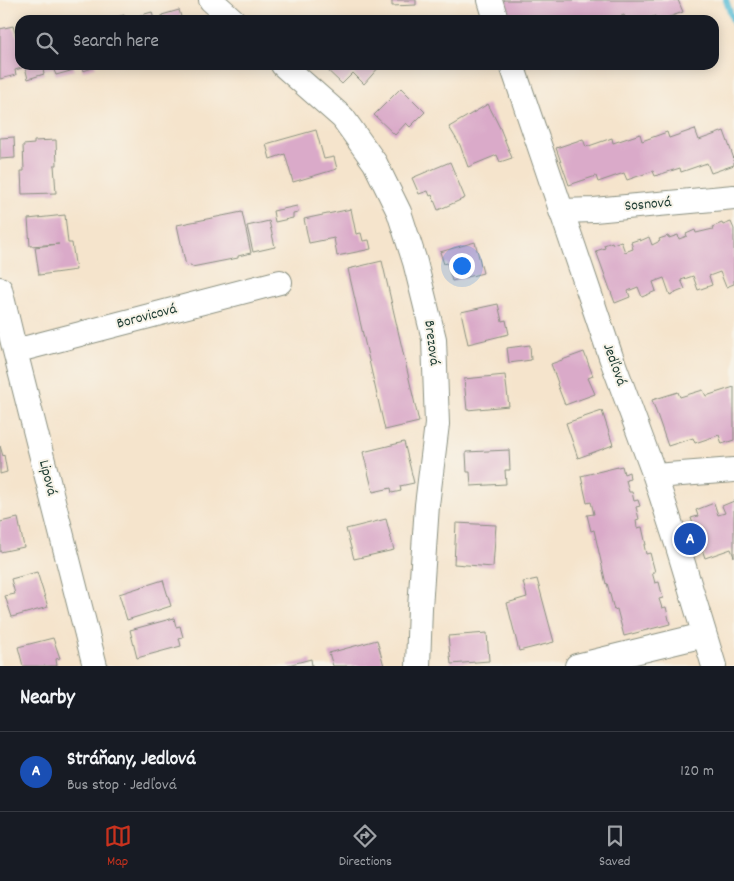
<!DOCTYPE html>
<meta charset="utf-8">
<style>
:root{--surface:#171b24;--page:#20242c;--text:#f1f3f6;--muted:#9ea1a6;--line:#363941;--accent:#c8321e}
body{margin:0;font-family:Dekko,sans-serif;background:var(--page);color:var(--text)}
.you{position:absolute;left:461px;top:265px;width:18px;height:18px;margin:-12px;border:4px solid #fff;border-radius:50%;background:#1a73e8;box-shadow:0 0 0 8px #1a73e833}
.badge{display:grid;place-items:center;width:32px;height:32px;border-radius:50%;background:var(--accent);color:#fff;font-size:16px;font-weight:700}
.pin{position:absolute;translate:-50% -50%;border:2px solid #fff;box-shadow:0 1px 5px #0006}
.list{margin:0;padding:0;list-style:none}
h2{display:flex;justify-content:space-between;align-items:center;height:65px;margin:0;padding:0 20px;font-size:21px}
h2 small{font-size:16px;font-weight:400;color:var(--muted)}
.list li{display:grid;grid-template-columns:32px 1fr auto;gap:15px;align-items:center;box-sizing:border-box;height:80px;padding:0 20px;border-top:1px solid var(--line)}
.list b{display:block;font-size:19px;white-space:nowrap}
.list p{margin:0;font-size:16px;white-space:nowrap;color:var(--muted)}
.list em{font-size:16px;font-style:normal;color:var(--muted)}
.icon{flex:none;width:28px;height:28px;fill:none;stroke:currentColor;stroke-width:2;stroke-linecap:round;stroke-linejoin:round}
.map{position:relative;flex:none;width:734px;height:666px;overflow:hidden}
.search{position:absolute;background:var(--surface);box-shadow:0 2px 12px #0003;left:15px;right:15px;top:15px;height:55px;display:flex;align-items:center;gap:12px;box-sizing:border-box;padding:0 18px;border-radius:15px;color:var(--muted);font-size:19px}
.sheet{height:145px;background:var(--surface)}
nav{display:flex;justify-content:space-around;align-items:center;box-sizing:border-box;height:70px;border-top:1px solid var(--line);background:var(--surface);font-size:14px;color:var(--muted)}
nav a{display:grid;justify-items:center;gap:2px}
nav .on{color:var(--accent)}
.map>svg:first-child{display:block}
</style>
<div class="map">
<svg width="734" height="666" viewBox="0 0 734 666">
<rect width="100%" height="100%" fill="#f7f3e8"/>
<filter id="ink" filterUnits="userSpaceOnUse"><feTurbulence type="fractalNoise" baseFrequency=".02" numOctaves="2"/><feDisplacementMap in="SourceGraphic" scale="10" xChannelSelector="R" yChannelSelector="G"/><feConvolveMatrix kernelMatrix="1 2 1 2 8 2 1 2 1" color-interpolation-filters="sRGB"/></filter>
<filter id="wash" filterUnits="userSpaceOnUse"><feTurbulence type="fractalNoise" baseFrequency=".0096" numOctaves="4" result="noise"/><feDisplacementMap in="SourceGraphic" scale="20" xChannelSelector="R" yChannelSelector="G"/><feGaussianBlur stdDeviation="1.12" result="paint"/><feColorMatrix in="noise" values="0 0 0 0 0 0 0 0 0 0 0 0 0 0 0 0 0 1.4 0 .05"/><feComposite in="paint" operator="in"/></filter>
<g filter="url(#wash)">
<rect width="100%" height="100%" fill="#f5e4cc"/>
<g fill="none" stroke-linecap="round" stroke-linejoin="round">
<!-- stream -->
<path stroke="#59bed7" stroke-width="6" d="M726,0L734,24"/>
</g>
<g id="blocks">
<!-- building -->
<path fill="#daaac9" d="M392,0H416V5L392,6Z
M502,0H678L683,12L661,20H656L655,16L644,20H626L624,15L611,20H509Z
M179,10L182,20H163L162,15Z
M152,12L154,20H135L134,17Z
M124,15L126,20H109V19Z
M13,26L16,36L20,35V65H73L74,70L56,75L53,68L43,70L44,74L28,79L25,67L15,70L16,75L0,79V29Z
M81,65H95L96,67L83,71Z
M322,65H379L380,66L364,84L353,73L342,84Z
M401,88L425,112L410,127L406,123L395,135L374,115Z
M488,104L500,128L512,158L500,162L497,155L468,167L460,145L449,127Z
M695,129L699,140L724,131L734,159V165L711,173L707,163L681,172L680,168L655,176L653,171L627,180L624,173L598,182L596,176L569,185L556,148L583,139L586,147L612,138L613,143L640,134L642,141L667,132L669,138Z
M316,130L324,159L334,157L337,169L293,182L285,154L270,159L266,144Z
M14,137L15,158L0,159V138Z
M56,140L57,165H54L56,193L22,194L21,171H24L23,145L34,144V141Z
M450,162L465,198L438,210L432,195L430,196L428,191L419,194L412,178Z
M297,206L298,213L293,214V218L275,222L273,211Z
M351,209L356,234L361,233L363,241L369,240L371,249L337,256L334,238L309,243L304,219Z
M242,212L251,253L238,256V258L192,267L191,265L186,266L177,225Z
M65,215L68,243H72L76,270L39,275L35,247L59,244L30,246L28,219Z
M269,221L275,247L253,252L247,226Z
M731,222L734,229V284L726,287L720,272L709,276L712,285L698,290L693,276L681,280L685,289L670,295L664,278L653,282L656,291L642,297L638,287L628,291L630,297L615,303L596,251L605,248L604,245L612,242L613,244L621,241L625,252L633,249L631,242L640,239V241L649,237L652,245L660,241L659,239L668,236L669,238L678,235L679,239L687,236L686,234L695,230L696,233L713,229L712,227L722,223L723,225Z
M475,242L483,273L452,281L447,263L444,264L440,252Z
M382,261L419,422L385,430L348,269Z
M498,304L502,321L506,320L509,334L468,344L461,312Z
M530,345L531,360L509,363L507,348Z
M584,352L593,376L588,378L595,394L565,405L557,384L558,383L551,364Z
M505,375L509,406L467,410L464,379Z
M734,387V440L722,444L719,435L695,443L693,438L668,446L652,400L678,392L680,397L703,390L706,396Z
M602,411L613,445L578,458L566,423Z
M404,442L414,483L400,486L401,491L392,493L391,488L373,492L363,452Z
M0,446L3,456L4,455L7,472L0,474Z
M509,450L510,470H505L506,484L471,486L470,472H467L466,452Z
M622,466L624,474L629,472L630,479L626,480L629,492H632L634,501L638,500L640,506L636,507L639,519L636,520L637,528L642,527L646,545H644L646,554L650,553L655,572H652L655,583L659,582L663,598L659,599L662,608L666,607L670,624L624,636L617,609L614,610L607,583L606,584L594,530L591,531L587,515L594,514L591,502L587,503L581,476Z
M734,501V557L731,549L705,558L691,518L698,516L696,510L714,503L718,515L725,513L722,506Z
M18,518L24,547L0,552V522Z
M386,519L394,550L354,559L346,529Z
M456,523L496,525L493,567L454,564Z
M696,536L700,549L695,550L691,538Z
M37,572L48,607L12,617L5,596L15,594L11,579Z
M537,579L554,642L519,651L507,603L527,597L523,582Z
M163,580L171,606L127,620L119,594Z
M174,618L176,627L180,626L183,637L179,638L181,646L137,658L130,630Z
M487,633L489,661L451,664L448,636Z
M53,638L60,658L56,659L57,666H23L18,647Z
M377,640L384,666H333L329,653Z
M311,659L312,666H288V665Z"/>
</g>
</g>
<g filter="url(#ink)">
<use href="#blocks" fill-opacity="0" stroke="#8a9080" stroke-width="1"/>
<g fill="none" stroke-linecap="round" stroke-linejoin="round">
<!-- minor casing -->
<g stroke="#8a9080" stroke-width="26">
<path id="minor" d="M211,0L233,20
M490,0L496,20
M283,65L343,118L375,163L399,212L415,262L434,339L437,424L427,505L420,608L418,666
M512,65L611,357L655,476L678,547L714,666
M561,211L594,210L734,197
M0,289L15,351L95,666
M15,351L280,282
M655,476L734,470
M577,666L704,635"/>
</g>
<!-- minor -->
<use href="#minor" stroke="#fff" stroke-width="24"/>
</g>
</g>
<g text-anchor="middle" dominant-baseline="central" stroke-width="4" stroke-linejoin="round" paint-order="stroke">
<!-- street labels -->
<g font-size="15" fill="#1f3d34" stroke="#f7f3e8">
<text transform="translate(648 205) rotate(-5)">Sosnová</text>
<text transform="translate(147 317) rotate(-15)">Borovicová</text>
<text transform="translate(431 343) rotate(83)">Brezová</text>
<text transform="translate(614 365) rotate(70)">Jedľová</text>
<text transform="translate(47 478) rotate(76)">Lipová</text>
</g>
</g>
</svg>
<div class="you"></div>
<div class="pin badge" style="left:690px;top:539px;background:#1a4fb4">A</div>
<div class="search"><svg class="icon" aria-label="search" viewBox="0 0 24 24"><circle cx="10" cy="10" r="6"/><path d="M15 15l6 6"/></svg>Search here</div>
</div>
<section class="sheet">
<h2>Nearby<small></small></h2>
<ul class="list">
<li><span class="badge" style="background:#1a4fb4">A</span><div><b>Stráňany, Jedlová</b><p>Bus stop · Jedľová</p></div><em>120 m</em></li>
</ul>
</section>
<nav>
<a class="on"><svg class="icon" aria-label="map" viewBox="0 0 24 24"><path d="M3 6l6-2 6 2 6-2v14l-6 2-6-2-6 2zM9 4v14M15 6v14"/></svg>Map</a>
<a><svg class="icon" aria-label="directions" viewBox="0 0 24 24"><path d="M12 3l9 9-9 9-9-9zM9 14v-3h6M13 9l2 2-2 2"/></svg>Directions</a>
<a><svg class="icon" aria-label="saved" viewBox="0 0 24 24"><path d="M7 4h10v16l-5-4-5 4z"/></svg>Saved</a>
</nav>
